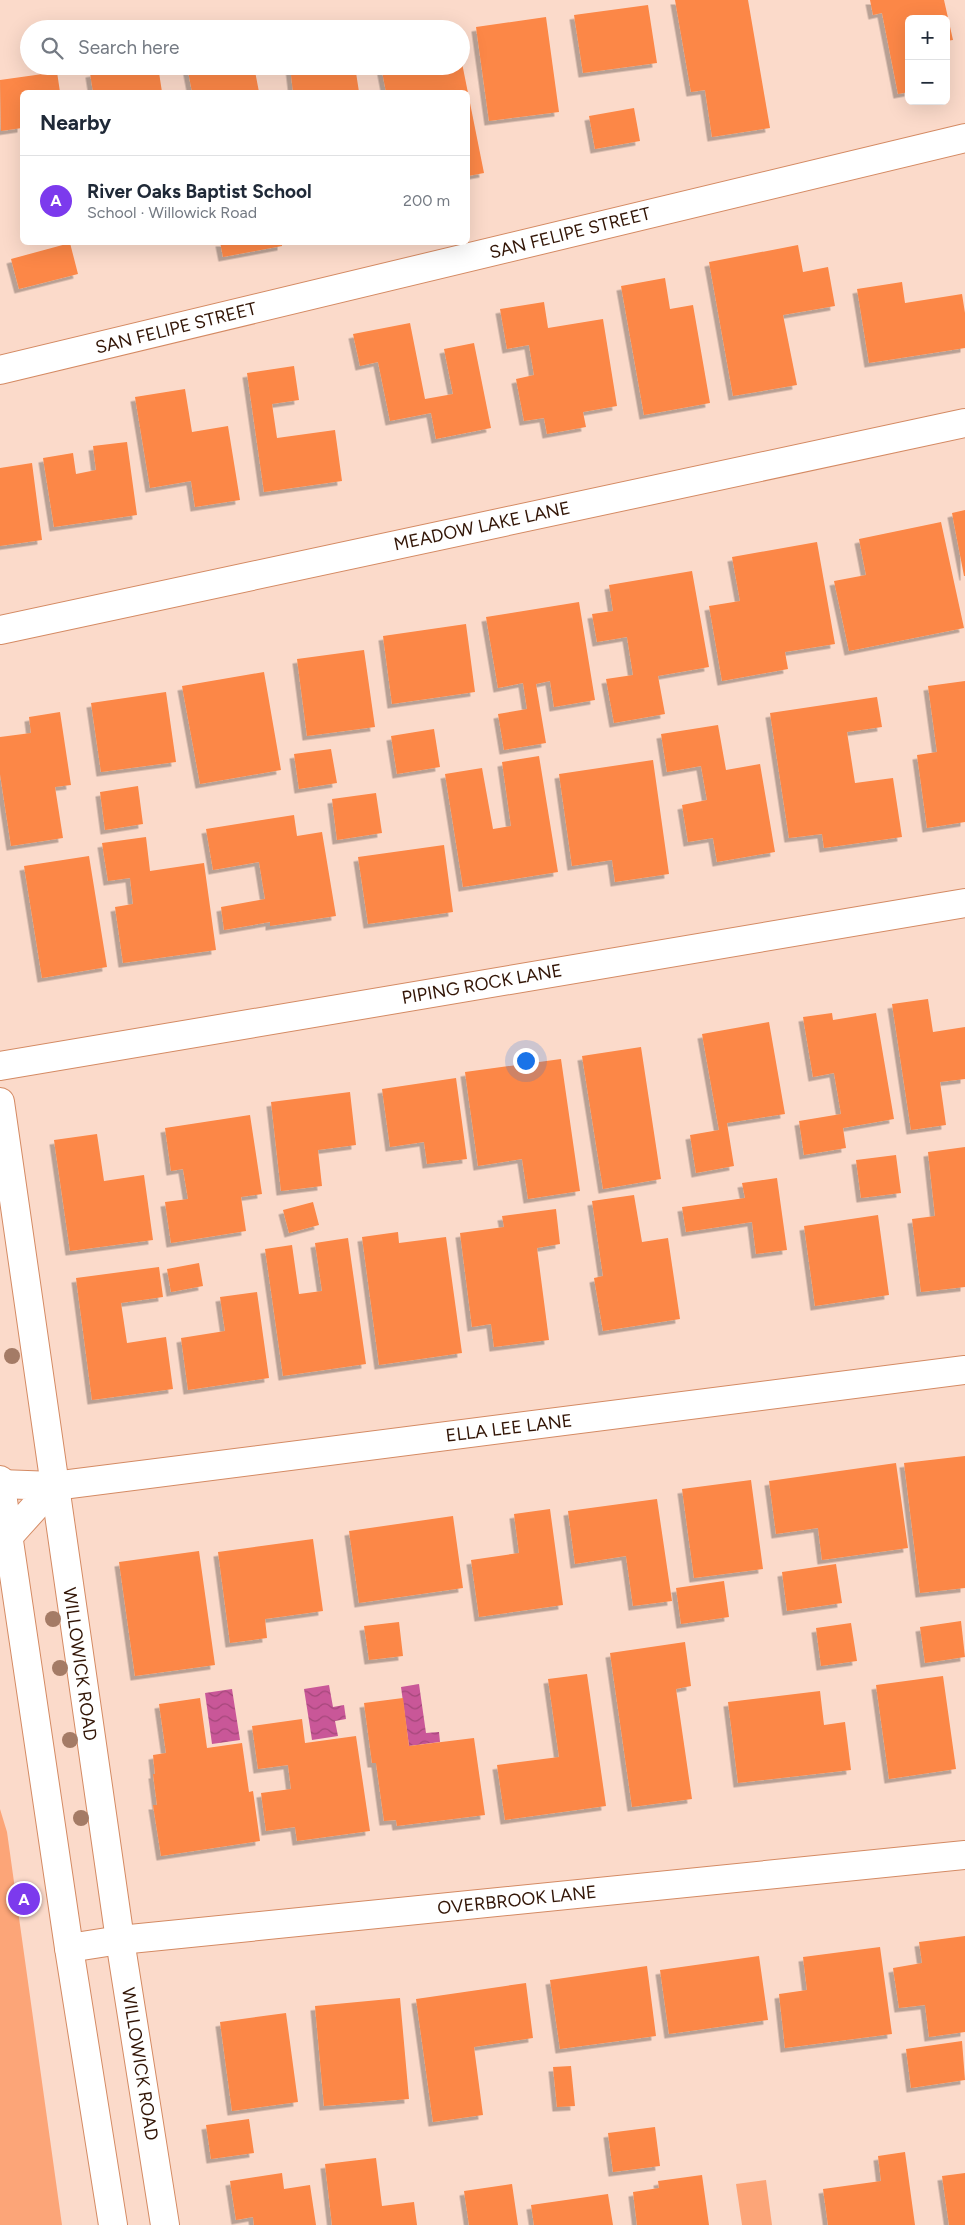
<!DOCTYPE html>
<meta charset="utf-8">
<style>
:root{--surface:#fff;--page:#f2f2f3;--text:#1f2937;--muted:#747a83;--line:#e0e1e3;--accent:#7c3aed}
body{margin:0;font-family:Figtree,sans-serif;background:var(--page);color:var(--text)}
.controls{position:absolute;right:15px;top:15px;display:grid;overflow:hidden;border-radius:8px;box-shadow:0 5px 20px #0002}
.controls button{width:45px;height:45px;display:grid;place-items:center;padding:0;border:0;border-bottom:1px solid var(--line);background:var(--surface);color:var(--text);font:25px sans-serif}
.you{position:absolute;left:525px;top:1060px;width:18px;height:18px;margin:-12px;border:4px solid #fff;border-radius:50%;background:#1a73e8;box-shadow:0 0 0 8px #1a73e833}
.badge{display:grid;place-items:center;width:32px;height:32px;border-radius:50%;background:var(--accent);color:#fff;font-size:16px;font-weight:700}
.pin{position:absolute;translate:-50% -50%;border:2px solid #fff;box-shadow:0 1px 5px #0006}
.list{margin:0;padding:0;list-style:none}
h2{display:flex;justify-content:space-between;align-items:center;height:65px;margin:0;padding:0 20px;font-size:21px}
h2 small{font-size:16px;font-weight:400;color:var(--muted)}
.list li{display:grid;grid-template-columns:32px 1fr auto;gap:15px;align-items:center;box-sizing:border-box;height:90px;padding:0 20px;border-top:1px solid var(--line)}
.list b{display:block;font-size:19px;white-space:nowrap}
.list p{margin:0;font-size:16px;white-space:nowrap;color:var(--muted)}
.list em{font-size:16px;font-style:normal;color:var(--muted)}
.icon{flex:none;width:28px;height:28px;fill:none;stroke:currentColor;stroke-width:2;stroke-linecap:round;stroke-linejoin:round}
.map{position:relative;flex:none;width:965px;height:2225px;overflow:hidden}
.search{position:absolute;background:var(--surface);box-shadow:0 5px 20px #0002;left:20px;top:20px;width:450px;height:55px;display:flex;align-items:center;gap:12px;box-sizing:border-box;padding:0 18px;border-radius:28px;color:var(--muted);font-size:19px}
.panel{position:absolute;background:var(--surface);box-shadow:0 5px 20px #0002;left:20px;top:90px;width:450px;height:155px;border-radius:8px}
.map>svg:first-child{display:block}
</style>
<div class="map">
<svg width="965" height="2225" viewBox="0 0 965 2225">
<defs>
<pattern id="water-waves" width="16" height="10" patternUnits="userSpaceOnUse" patternTransform="scale(1.25)"><rect width="16" height="10" fill="#c95798"/><path d="M0 5q4-4 8 0t8 0" fill="none" stroke="#a4477a"/></pattern>
<filter id="shadow"><feDropShadow dx="-4.5" dy="4.5" stdDeviation="0" flood-color="#0004"/></filter>
</defs>
<rect width="100%" height="100%" fill="#fbdaca"/>
<!-- pitch -->
<path fill="#fca578" d="M0,1809L7,1832L62,2225H0Z
M766,2180L772,2225H742L736,2184Z"/>
<!-- water -->
<path fill="url(#water-waves)" d="M419,1684L426,1733L439,1732L440,1742L409,1746L401,1687Z
M329,1685L333,1707L344,1705L346,1719L335,1721L338,1736L312,1740L304,1689Z
M232,1689L240,1740L212,1744L205,1693Z"/>
<!-- building -->
<path fill="#fc8746" filter="url(#shadow)" d="M675,0H748L770,128L712,137L705,90L691,92Z
M870,0H944L953,40L946,41V19H909V92L898,94L882,13L873,15Z
M648,5L657,63L583,73L574,15Z
M546,17L559,112L489,121L476,27Z
M456,24L457,29H436V28Z
M461,58L484,173L468,176V92H386L381,66H461Z
M131,66H158L162,92H93L90,73Z
M187,66H254L259,92H192Z
M290,66H355L359,92H293Z
M57,72L60,92H22V128L1,131L0,80Z
M634,108L640,141L595,149L589,116Z
M220,242H282V246L223,257Z
M70,243L78,274L19,289L11,259Z
M798,245L803,272L828,267L835,306L783,315L797,385L733,396L709,262Z
M665,278L670,309L693,305L710,403L644,415L621,286Z
M902,282L905,303L962,294L965,313V348L869,363L857,289Z
M544,302L548,328L603,319L617,406L583,412L586,427L547,434L544,418L524,421L516,379L534,375L529,345L507,349L500,309Z
M410,323L425,399L453,394L444,349L474,343L491,428L436,439L431,413L390,421L378,362L360,366L353,334Z
M294,366L299,400L272,404L277,438L335,430L342,481L264,492L247,373Z
M185,389L192,432L228,426L240,500L195,507L191,481L150,488L135,397Z
M127,442L137,515L54,527L43,458L73,453L76,474L96,470L93,446Z
M32,463L42,540L0,546V468Z
M965,510V576H964L952,513Z
M941,522L964,628L849,651L834,581L866,575L859,539Z
M817,542L835,644L785,652L788,669L722,681L709,606L740,601L732,557Z
M692,571L709,667L658,676L665,714L614,723L606,679L633,675L627,637L597,642L592,614L613,611L609,585Z
M579,602L595,700L554,707L550,681L536,684L546,743L504,750L498,714L527,709L523,683L498,688L486,617Z
M466,624L475,692L392,704L383,636Z
M364,650L375,727L307,736L297,659Z
M264,672L281,770L200,784L182,686Z
M965,681V822L927,828L917,755L937,752L928,686Z
M166,692L176,762L101,772L91,703Z
M877,697L882,727L847,732L855,783L893,778L902,837L824,848L822,834L789,838L770,713Z
M60,712L71,785L55,787L63,838L11,846L0,774V737L31,733L29,717Z
M718,725L726,770L760,764L775,852L717,862L713,838L688,842L682,805L707,800L701,766L667,772L661,734Z
M434,729L440,767L397,774L391,736Z
M331,749L337,783L299,789L294,754Z
M539,756L558,872L463,887L445,774L482,768L493,829L511,826L502,762Z
M653,760L669,874L615,882L612,860L572,866L559,774Z
M138,786L143,824L105,830L100,792Z
M376,793L382,833L337,840L332,799Z
M294,815L297,836L322,832L336,916L270,926V922L224,930L221,907L265,899L259,862L213,870L206,829Z
M146,837L150,871L204,863L216,950L123,963L115,907L133,904L130,878L108,881L102,843Z
M444,845L453,912L368,924L358,857Z
M89,856L107,967L42,978L24,866Z
M928,999L933,1032L965,1027V1079L940,1082L946,1125L911,1130L892,1004Z
M832,1013L833,1020L876,1013L894,1119L843,1128L846,1148L804,1155L799,1121L841,1114L834,1073L813,1077L803,1017Z
M769,1022L785,1114L727,1123L734,1166L696,1173L690,1135L719,1130L702,1034Z
M641,1047L661,1179L603,1189L582,1056Z
M561,1059L580,1191L528,1199L522,1159L478,1166L465,1072Z
M456,1078L467,1159L427,1164L424,1142L390,1147L382,1089Z
M350,1092L356,1145L318,1150L322,1186L281,1191L271,1102Z
M250,1115L262,1194L241,1197L246,1231L171,1243L165,1202L188,1199L183,1169L171,1171L165,1128Z
M97,1134L104,1181L144,1175L153,1240L70,1251L54,1140Z
M965,1147V1287L921,1292L912,1219L935,1216L928,1152Z
M896,1155L901,1193L861,1198L856,1160Z
M777,1178L787,1250L756,1254L752,1222L686,1232L682,1207L745,1198L742,1183Z
M634,1195L642,1242L668,1238L680,1319L603,1331L594,1278L603,1276L592,1201Z
M313,1202L319,1225L289,1233L283,1210Z
M556,1209L560,1244L537,1248L549,1340L494,1347L491,1324L472,1327L460,1233L504,1227L502,1216Z
M878,1215L889,1295L815,1306L804,1226Z
M398,1232L399,1243L446,1237L462,1353L379,1365L362,1237Z
M348,1238L366,1364L283,1376L265,1249L292,1245L299,1294L322,1291L315,1243Z
M199,1263L203,1286L171,1292L167,1269Z
M159,1267L163,1297L121,1303L127,1343L166,1337L173,1389L92,1400L76,1278Z
M257,1292L269,1378L188,1390L181,1338L225,1331L220,1297Z
M965,1456V1588L920,1593L904,1463Z
M896,1463L908,1548L822,1560L818,1528L776,1534L769,1481Z
M751,1480L763,1569L694,1578L682,1489Z
M657,1499L672,1601L633,1606L626,1556L575,1564L568,1511Z
M550,1509L563,1605L479,1617L471,1560L519,1553L514,1514Z
M453,1516L463,1588L359,1603L349,1531Z
M313,1539L323,1611L265,1619L267,1638L230,1643L218,1552Z
M199,1551L215,1665L135,1676L119,1562Z
M836,1564L842,1603L787,1611L782,1572Z
M724,1581L729,1617L681,1624L676,1588Z
M961,1621L965,1657L925,1663L920,1627Z
M399,1622L403,1656L369,1660L364,1626Z
M851,1623L857,1661L821,1666L816,1628Z
M685,1642L691,1686L676,1689L692,1799L632,1807L610,1653Z
M587,1674L606,1806L505,1820L497,1765L559,1757L548,1679Z
M943,1676L956,1769L889,1779L876,1685Z
M820,1691L824,1725L845,1722L851,1770L738,1783L728,1702Z
M200,1698L207,1748L242,1743L249,1792L253,1791L260,1841L161,1856L153,1805H157L153,1774H155L153,1755L166,1753L159,1704Z
M403,1698L409,1746L474,1738L485,1815L397,1826L396,1820L384,1821L376,1763H372L364,1703Z
M302,1719L305,1743L356,1736L370,1831L297,1841L295,1827L266,1831L261,1793L291,1789L288,1765L258,1769L252,1726Z
M965,1936V2032L929,2037L925,2005L899,2008L893,1968L922,1963L919,1942Z
M880,1947L892,2034L785,2048L779,1994L807,1990L803,1957Z
M759,1956L768,2020L669,2034L660,1970Z
M647,1966L656,2036L560,2049L550,1980Z
M526,1983L533,2038L474,2047L483,2115L433,2122L416,1999Z
M400,1998L409,2099L324,2106L315,2006Z
M286,2013L298,2102L232,2111L220,2022Z
M962,2041L965,2080L911,2088L906,2049Z
M571,2066L575,2106L557,2107L553,2067Z
M249,2119L254,2153L211,2159L206,2125Z
M655,2127L660,2166L613,2172L608,2133Z
M905,2152L915,2225H828L823,2189L881,2181L878,2156Z
M376,2158L382,2206L414,2202L417,2225H332L325,2164Z
M282,2173L284,2189L310,2185L316,2225H254L253,2217L236,2220L230,2181Z
M965,2173V2225H949L942,2176Z
M702,2175L709,2225H637L633,2192L659,2188L658,2181Z
M512,2184L518,2225H469L464,2191Z
M608,2194L613,2225H534L531,2205Z"/>
<g fill="none" stroke-linecap="round" stroke-linejoin="round">
<!-- minor casing -->
<g stroke="#d48a63" stroke-width="30">
<path id="minor" d="M0,630L965,423
M0,1066L965,903
M0,1484L54,1486L965,1370
M7,1538L54,1486
M69,1948L120,1940L965,1855"/>
</g>
<!-- major casing -->
<g stroke="#d48a63" stroke-width="30">
<path id="major" d="M0,370L965,138
M0,1102L120,1940L165,2225
M0,1480L69,1948L113,2225"/>
</g>
<!-- minor -->
<use href="#minor" stroke="#fff" stroke-width="28"/>
<!-- major -->
<use href="#major" stroke="#fff" stroke-width="28"/>
</g>
<!-- trees -->
<g fill="#a47b66">
<circle cx="12" cy="1356" r="8"/>
<circle cx="53" cy="1619" r="8"/>
<circle cx="60" cy="1668" r="8"/>
<circle cx="70" cy="1740" r="8"/>
<circle cx="81" cy="1818" r="8"/>
</g>
<g text-anchor="middle" dominant-baseline="central" stroke-width="4.5" stroke-linejoin="round" paint-order="stroke">
<!-- street labels -->
<g font-size="18" fill="#321506" stroke="#fff">
<text transform="translate(570 233) rotate(-14)">SAN FELIPE STREET</text>
<text transform="translate(176 328) rotate(-14)">SAN FELIPE STREET</text>
<text transform="translate(482 526) rotate(-12)">MEADOW LAKE LANE</text>
<text transform="translate(482 984) rotate(-10)">PIPING ROCK LANE</text>
<text transform="translate(509 1428) rotate(-7)">ELLA LEE LANE</text>
<text transform="translate(80 1664) rotate(82)">WILLOWICK ROAD</text>
<text transform="translate(517 1900) rotate(-6)">OVERBROOK LANE</text>
<text transform="translate(140 2064) rotate(81)">WILLOWICK ROAD</text>
</g>
</g>
</svg>
<div class="controls">
<button>+</button>
<button>−</button>
</div>
<div class="you"></div>
<div class="pin badge" style="left:24px;top:1899px">A</div>
<div class="search"><svg class="icon" aria-label="search" viewBox="0 0 24 24"><circle cx="10" cy="10" r="6"/><path d="M15 15l6 6"/></svg>Search here</div>
<section class="panel">
<h2>Nearby<small></small></h2>
<ul class="list">
<li><span class="badge">A</span><div><b>River Oaks Baptist School</b><p>School · Willowick Road</p></div><em>200 m</em></li>
</ul>
</section>
</div>
